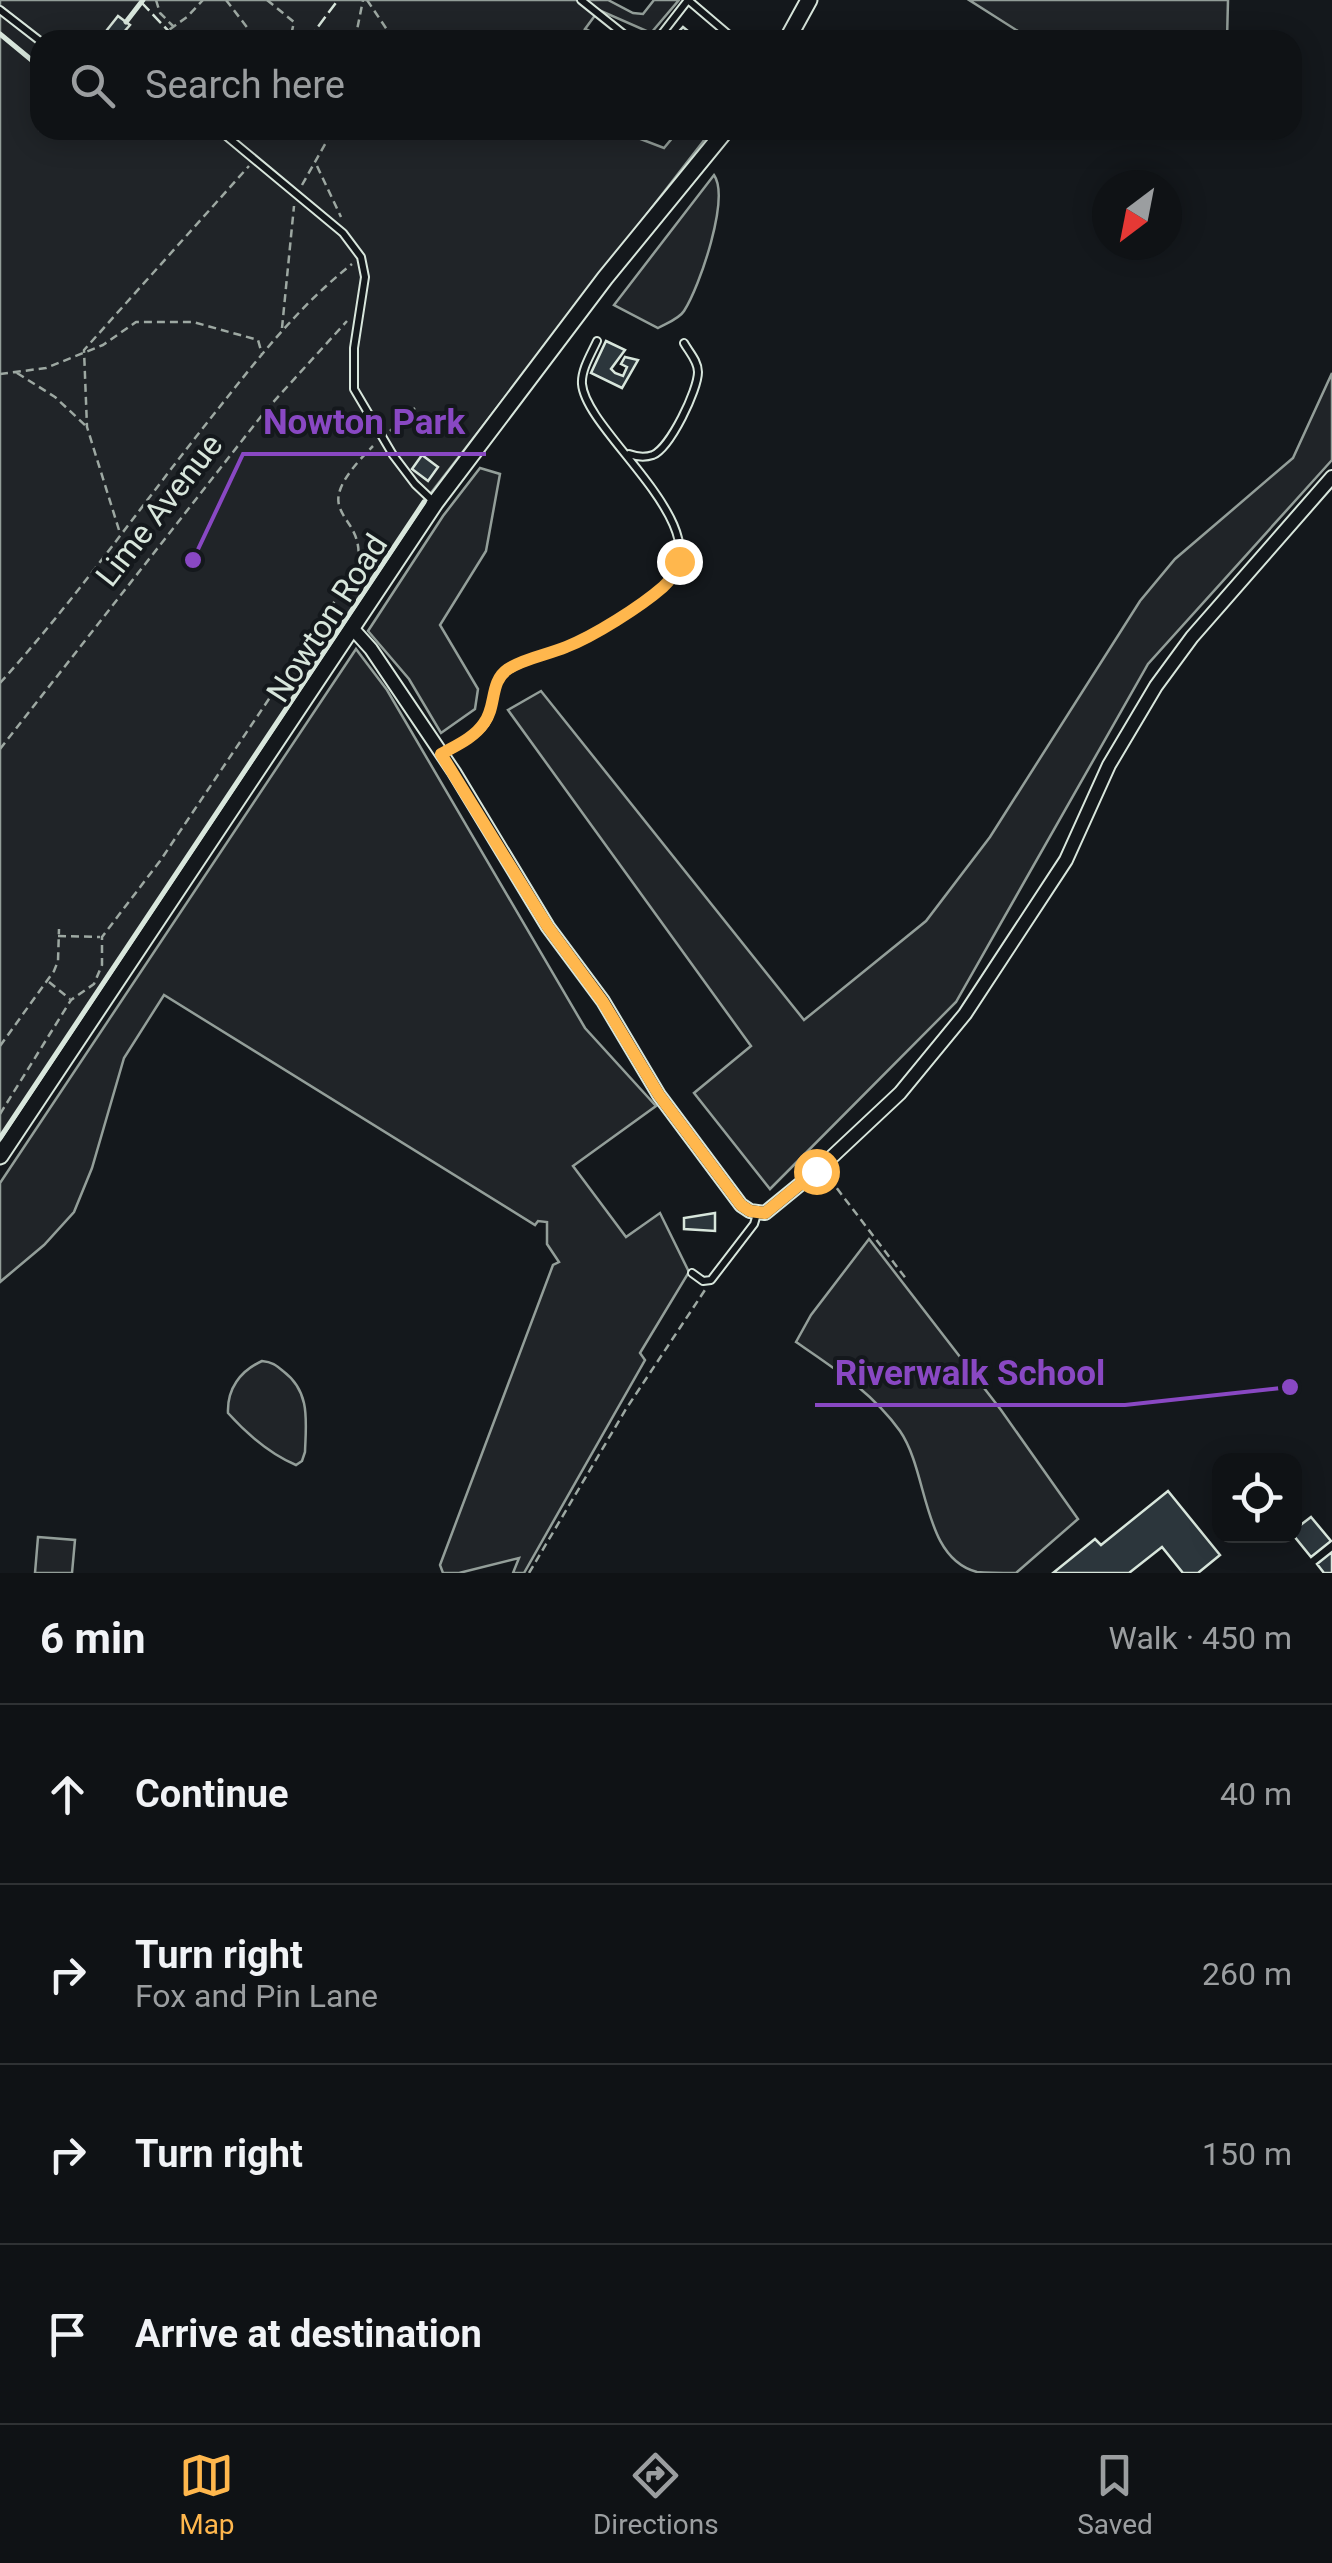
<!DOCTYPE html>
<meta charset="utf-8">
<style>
:root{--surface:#0f1215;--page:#1d2022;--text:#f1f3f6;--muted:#9b9ea0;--line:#2f3234;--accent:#ffb74d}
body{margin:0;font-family:Roboto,sans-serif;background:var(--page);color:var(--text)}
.controls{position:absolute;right:30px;bottom:30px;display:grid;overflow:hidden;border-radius:20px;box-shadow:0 5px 25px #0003}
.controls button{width:90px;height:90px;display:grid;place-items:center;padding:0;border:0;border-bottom:2px solid var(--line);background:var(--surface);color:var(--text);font:50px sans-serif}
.compass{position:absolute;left:1092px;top:170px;width:90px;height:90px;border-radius:50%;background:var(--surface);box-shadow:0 5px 25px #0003;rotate:212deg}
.stop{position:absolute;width:30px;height:30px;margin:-22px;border:8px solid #ffb74d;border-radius:50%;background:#fff}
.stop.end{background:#ffb74d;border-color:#fff;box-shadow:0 2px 10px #0008}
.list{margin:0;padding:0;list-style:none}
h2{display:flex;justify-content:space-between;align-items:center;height:130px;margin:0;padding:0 40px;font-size:42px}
h2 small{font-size:32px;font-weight:400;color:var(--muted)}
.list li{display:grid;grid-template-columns:65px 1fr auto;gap:30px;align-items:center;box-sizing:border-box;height:180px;padding:0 40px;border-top:2px solid var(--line)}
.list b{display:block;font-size:38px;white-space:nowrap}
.list p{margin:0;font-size:32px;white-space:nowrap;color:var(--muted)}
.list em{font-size:32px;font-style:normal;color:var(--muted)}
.icon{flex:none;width:55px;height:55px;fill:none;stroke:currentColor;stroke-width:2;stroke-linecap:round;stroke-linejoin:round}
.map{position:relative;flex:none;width:1332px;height:1573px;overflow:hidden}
.search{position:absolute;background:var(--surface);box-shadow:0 5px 25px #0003;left:30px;right:30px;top:30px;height:110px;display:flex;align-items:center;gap:25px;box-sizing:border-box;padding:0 35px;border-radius:30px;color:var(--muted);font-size:38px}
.sheet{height:850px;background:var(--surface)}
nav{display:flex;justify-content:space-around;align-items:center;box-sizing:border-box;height:140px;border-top:2px solid var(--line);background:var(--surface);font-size:28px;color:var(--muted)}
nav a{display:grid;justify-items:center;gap:5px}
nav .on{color:var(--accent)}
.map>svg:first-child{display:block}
</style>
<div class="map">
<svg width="1332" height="1573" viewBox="0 0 1332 1573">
<rect width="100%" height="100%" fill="#14181c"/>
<!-- green -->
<path fill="#202428" stroke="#939e99" stroke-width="2.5" d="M0,0H608L633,13L643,14L654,0H679L651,33L599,10L585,29L608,40H40V130H617L664,148L679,130H712L424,502L0,1138Z
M969,0H1228L1227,40H1032Z
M714,175C730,198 700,286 684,311C679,319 667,323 658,328L614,305Z
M1332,373V460L1148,664L956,1002L770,1189L694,1093L751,1046L508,710L541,691L804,1020L926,921L990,837L1140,601L1175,559L1293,458Z
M480,468L500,474L486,551L440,625L478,689L475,709L441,733L409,679L368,631L443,516Z
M356,649L387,690L585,1028L656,1106L573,1166L626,1237L660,1213L689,1272L640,1353L645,1360L524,1573H513L519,1558L459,1573H443L440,1565L553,1265L559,1262L547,1244V1222L538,1221L535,1225L164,995L124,1058L92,1168L74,1212L44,1245L0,1282V1183Z
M869,1239L1001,1410L1078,1519L1016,1573C1004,1573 989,1573 977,1572C922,1558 929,1473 900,1431C872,1392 835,1369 796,1342L811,1315Z
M262,1361C272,1362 276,1365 283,1371C311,1392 306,1421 305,1452L302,1461L296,1465C270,1454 247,1434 228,1413C227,1389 240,1371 262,1361Z
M38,1537L75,1540L72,1573H35Z"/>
<!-- building -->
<path fill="#2c363c" stroke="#d8e6dc" stroke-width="2.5" d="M118,16L130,25L117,40H109L103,35Z
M683,27L698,39L697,40H671Z
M606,341L625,350L611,369L615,373L623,376L627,367L621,364L625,357L638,360L622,388L591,373Z
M422,455L438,467L428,481L412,469Z
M715,1213V1231L684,1229V1218Z
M1168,1491L1220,1555L1198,1573H1183L1162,1547L1129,1573H1053L1095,1539L1101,1545Z
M1311,1517L1331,1541L1311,1557L1294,1536V1530Z
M1332,1552V1573H1324L1317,1564Z"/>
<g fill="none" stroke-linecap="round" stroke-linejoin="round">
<!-- service casing -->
<g stroke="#d8e6dc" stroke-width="10">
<path id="service" d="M581,0L631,40
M688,0L735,40
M0,10L40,41
M128,40L142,35L150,40
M657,40L688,0
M38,84L40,86
M219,130L343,233L361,257L365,277L354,348V389L393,455L415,484L434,502
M629,454C637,457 644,458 653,455C670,448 698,390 698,372C698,361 689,352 684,343
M442,754C457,745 475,737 485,723C497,705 489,682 509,669C526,658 547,655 566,647C595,636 639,607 663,587C728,532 586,434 582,384C581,370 591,354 597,341
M692,1273L703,1281L711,1280L754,1224L757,1214"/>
</g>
<!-- minor casing -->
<g stroke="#d8e6dc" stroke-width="16">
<path id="minor" d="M353,629L371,649L454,772L548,927L603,1001L659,1095L741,1205L750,1211L765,1213L820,1168L900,1093L965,1014L1066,860L1109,765L1156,686L1192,637L1332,477"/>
</g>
<!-- tertiary casing -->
<g stroke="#d8e6dc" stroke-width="19">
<path id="tertiary" d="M787,40L809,0
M0,1156L435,503L605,278L726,130"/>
</g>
<!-- path -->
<path stroke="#9da8a2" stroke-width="2.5" stroke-dasharray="8 5" stroke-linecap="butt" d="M156,0L160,13L173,26
M226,0L253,35L262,40
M267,0L294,22L290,40
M367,0L394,40
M159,37L187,17L203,0
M355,40L363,0
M317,166L341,217
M302,185L333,130
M282,328L294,206
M17,373L55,397L86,426
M0,374L46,368L103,345L136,322H193L258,340L262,354
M390,431L415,408
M119,530L87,427L84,350L249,166
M0,683C78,597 145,500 218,409C259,357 300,305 352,264
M0,749L266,410L347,321
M58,936L100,937
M49,982L70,999
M0,1046L54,971L58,961L59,929
M0,1114L71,1000L94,984L102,965V937L160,861L357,568C370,507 298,521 373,446
M829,1178L907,1280
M529,1573L626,1409L705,1290"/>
<!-- service -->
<use href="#service" stroke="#14181c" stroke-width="6"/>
<!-- minor -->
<use href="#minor" stroke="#14181c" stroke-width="12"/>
<!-- tertiary -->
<use href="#tertiary" stroke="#14181c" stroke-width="15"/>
<!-- fence -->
<path stroke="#d8e6dc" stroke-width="2.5" stroke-dasharray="12 5" stroke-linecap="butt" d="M141,2L177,40
M308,40L338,0"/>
<!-- wall -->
<path stroke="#d8e6dc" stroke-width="5" d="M126,22L143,0
M0,34L40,67
M0,1138L424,502"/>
</g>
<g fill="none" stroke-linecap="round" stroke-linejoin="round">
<!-- route -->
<path stroke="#ffb74d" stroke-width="12" d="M679,561C675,571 672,579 663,587C640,607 594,636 566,647C547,655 525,658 508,669C489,682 497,706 484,723C474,738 455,746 441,754L548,927L603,1002L659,1095L741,1205L750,1211L765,1213L816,1171"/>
</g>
<g text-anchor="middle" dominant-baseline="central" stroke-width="8" stroke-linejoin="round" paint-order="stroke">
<!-- street labels -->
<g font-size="32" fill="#d8e6dc" stroke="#14181c">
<text transform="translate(159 510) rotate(-52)">Lime Avenue</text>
<text transform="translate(327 618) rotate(-57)">Nowton Road</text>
</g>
</g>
<!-- callouts -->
<path fill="none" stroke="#8948c3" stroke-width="4" d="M193 560L243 454H486M1290 1387L1125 1405H815"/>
<g fill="#8948c3" stroke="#14181c" stroke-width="4">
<circle cx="193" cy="560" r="10"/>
<circle cx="1290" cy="1387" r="10"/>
</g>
<g font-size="35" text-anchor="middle" font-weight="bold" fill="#8948c3" stroke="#14181c" stroke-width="8" stroke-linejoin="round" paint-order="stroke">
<text x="364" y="434">Nowton Park</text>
<text x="970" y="1385">Riverwalk School</text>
</g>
</svg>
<div class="controls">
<button><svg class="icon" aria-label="locate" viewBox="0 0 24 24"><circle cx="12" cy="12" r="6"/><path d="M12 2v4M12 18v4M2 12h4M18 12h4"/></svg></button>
</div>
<svg class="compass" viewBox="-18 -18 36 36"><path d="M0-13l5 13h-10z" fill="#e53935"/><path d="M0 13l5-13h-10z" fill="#9b9ea0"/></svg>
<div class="stop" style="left:816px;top:1171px"></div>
<div class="stop end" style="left:679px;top:561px"></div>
<div class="search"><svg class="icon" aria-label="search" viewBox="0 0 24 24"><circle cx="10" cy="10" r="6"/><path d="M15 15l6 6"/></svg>Search here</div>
</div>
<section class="sheet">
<h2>6 min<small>Walk · 450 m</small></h2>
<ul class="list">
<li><svg class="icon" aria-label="ahead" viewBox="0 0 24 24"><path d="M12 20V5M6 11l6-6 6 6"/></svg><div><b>Continue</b></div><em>40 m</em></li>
<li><svg class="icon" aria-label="right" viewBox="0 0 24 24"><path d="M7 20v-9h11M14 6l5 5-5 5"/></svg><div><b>Turn right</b><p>Fox and Pin Lane</p></div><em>260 m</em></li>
<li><svg class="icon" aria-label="right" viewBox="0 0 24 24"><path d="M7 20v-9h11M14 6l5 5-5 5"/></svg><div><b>Turn right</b></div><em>150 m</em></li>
<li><svg class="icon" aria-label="arrive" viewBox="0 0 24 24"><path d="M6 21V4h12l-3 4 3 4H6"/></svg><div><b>Arrive at destination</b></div></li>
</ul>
</section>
<nav>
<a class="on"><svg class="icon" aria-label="map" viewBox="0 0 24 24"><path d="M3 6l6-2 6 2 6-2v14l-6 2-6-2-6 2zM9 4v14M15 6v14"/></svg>Map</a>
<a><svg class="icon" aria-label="directions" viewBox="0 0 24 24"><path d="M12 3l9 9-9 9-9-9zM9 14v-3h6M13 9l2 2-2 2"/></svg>Directions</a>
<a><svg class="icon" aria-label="saved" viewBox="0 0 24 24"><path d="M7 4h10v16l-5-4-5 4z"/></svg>Saved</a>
</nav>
